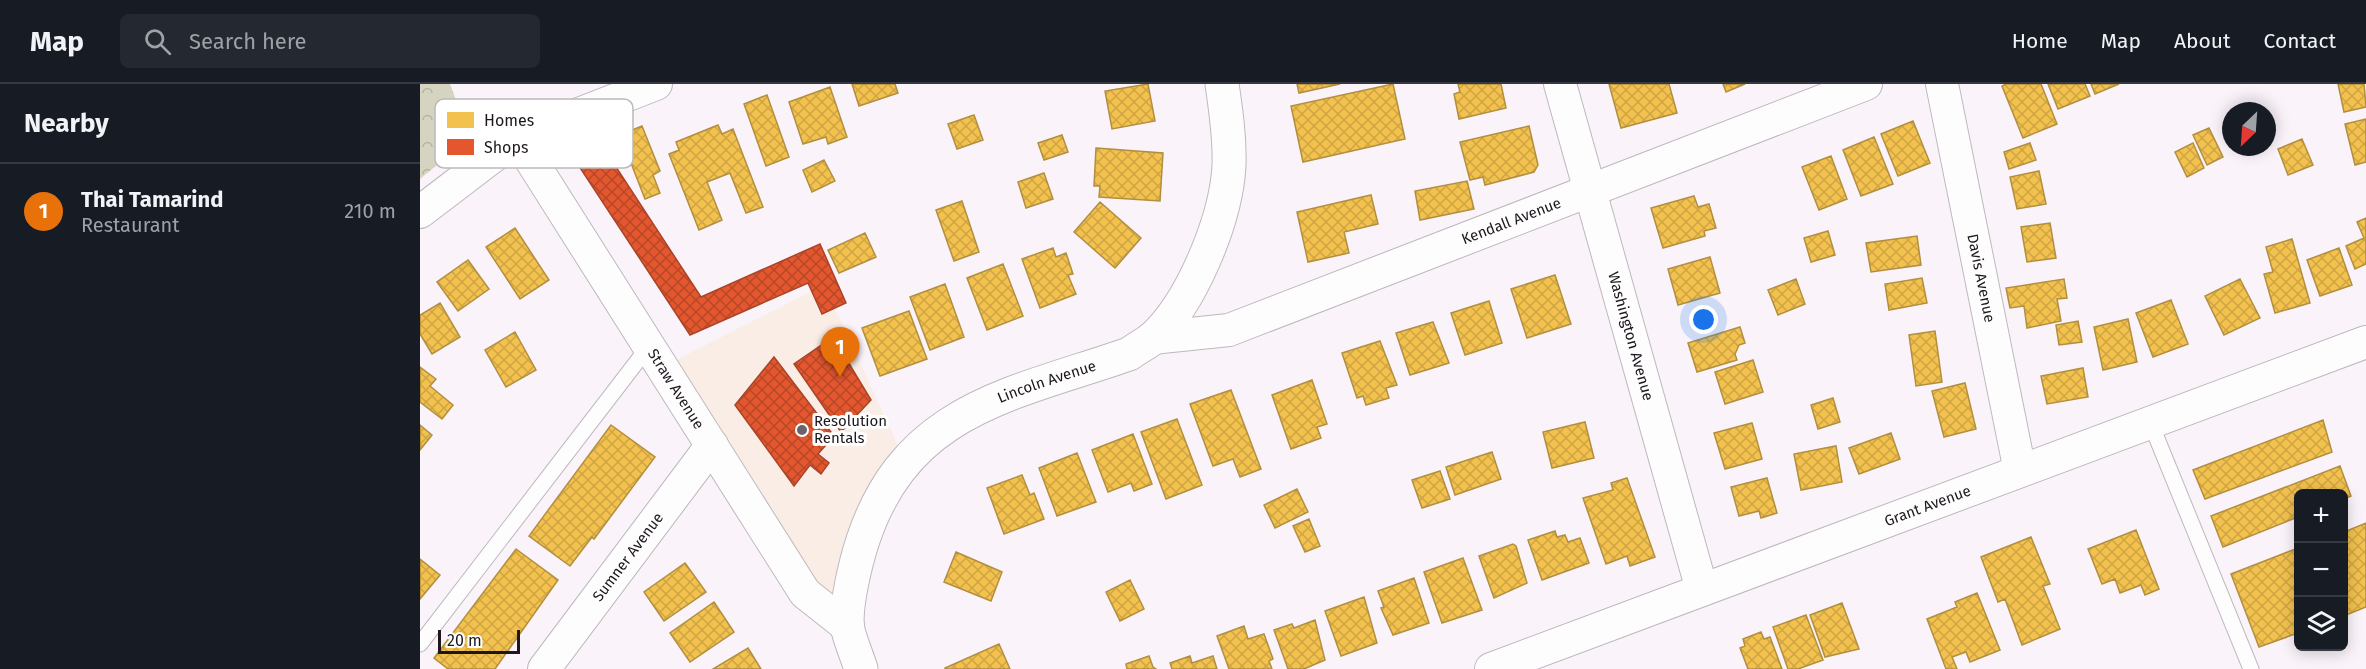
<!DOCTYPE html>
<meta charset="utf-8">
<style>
:root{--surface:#171b24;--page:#242831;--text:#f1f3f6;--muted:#9ea1a6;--line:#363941;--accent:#ea580c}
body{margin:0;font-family:"Fira Sans",sans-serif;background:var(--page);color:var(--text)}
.controls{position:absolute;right:18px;bottom:18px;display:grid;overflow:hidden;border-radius:9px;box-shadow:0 3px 15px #0003}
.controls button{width:54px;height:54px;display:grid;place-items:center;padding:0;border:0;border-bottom:2px solid var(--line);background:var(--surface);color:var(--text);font:30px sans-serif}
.compass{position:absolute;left:1802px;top:18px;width:54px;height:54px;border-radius:50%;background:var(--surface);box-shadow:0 3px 15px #0003;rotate:205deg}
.scale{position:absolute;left:18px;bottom:15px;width:82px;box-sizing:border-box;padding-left:6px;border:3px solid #1d171d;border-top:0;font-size:16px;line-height:21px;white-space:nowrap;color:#1d171d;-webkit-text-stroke:4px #fff;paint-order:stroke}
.you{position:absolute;left:1284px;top:236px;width:21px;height:21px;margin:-15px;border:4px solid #fff;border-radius:50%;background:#1a73e8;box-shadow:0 0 0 9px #1a73e833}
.badge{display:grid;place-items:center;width:39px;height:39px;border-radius:50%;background:var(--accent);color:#fff;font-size:20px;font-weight:700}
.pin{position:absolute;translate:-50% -50px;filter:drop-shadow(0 2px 3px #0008)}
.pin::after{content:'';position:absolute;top:32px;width:21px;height:18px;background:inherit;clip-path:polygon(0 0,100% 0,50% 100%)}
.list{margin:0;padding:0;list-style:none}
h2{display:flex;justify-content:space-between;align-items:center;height:78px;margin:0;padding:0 24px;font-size:26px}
h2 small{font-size:20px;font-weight:400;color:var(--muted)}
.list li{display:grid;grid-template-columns:39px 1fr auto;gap:18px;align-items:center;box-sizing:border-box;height:96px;padding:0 24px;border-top:2px solid var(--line)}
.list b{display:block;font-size:22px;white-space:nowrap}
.list p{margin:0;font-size:20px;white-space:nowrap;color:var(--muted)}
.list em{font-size:20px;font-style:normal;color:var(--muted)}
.icon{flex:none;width:33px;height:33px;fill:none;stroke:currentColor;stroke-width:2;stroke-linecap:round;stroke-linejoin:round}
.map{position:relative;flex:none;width:1946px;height:585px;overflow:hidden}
header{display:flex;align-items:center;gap:36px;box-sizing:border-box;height:84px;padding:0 30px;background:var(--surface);border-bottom:2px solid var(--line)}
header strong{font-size:28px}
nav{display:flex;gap:33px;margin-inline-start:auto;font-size:21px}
.search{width:420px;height:54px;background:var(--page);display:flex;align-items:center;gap:15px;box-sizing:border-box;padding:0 21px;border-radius:9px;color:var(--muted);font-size:22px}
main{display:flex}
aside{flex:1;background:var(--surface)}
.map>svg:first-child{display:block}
</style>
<header>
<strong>Map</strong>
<div class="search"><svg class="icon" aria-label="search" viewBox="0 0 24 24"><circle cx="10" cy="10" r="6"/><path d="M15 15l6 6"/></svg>Search here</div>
<nav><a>Home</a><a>Map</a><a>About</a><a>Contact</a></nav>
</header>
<main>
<aside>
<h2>Nearby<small></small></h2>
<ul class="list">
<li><span class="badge" style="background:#e8710a">1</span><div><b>Thai Tamarind</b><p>Restaurant</p></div><em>210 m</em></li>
</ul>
</aside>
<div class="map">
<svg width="1946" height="585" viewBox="0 0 1946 585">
<defs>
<pattern id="forest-crowns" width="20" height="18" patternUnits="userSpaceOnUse" patternTransform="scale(1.5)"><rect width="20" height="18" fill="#d5d4c1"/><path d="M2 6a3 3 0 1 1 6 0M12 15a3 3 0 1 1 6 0" fill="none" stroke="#b6b5a5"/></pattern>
<pattern id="homes-cross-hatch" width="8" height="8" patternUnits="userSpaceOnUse" patternTransform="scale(1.5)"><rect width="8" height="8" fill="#f2c14e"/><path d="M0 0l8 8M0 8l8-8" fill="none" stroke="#cfa544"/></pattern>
<pattern id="shops-cross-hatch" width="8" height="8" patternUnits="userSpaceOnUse" patternTransform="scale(1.5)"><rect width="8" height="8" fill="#e4572e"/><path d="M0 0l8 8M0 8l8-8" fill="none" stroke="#b84727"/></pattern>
</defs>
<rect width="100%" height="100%" fill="#faf4fa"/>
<!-- commercial -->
<path fill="#f9ede6" d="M404,201L473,350L483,378L428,543L242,283Z"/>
<!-- forest -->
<path fill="url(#forest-crowns)" d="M0,0H30L50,54L0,95Z"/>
<!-- homes -->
<path fill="url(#homes-cross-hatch)" stroke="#b28e3f" stroke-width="1.5" d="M432,0H475L478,9L439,22Z
M728,0L735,37L692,45L685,7Z
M877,0H920L879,9Z
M973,0L985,55L883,78L871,22Z
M1038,0H1081L1086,24L1039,35L1034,10L1040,8Z
M1189,0H1249L1257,29L1201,44Z
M1303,0H1325L1306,8Z
M1586,0H1621L1637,40L1603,54L1582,2Z
M1628,0H1665L1670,12L1638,25Z
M1671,0H1699L1675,10Z
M1918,0H1944L1946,23L1924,28Z
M410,3L427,53L408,60L406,53L383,60L369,18Z
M347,11L369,73L346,82L324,20Z
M554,31L563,56L537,65L528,40Z
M1946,35V78L1935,81L1925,40Z
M1493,37L1510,79L1478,92L1461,50Z
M298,41L302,50L313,45L343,123L326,129L310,89L287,98L302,136L279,146L249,70L259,66L256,58Z
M222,42L240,87L233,91L240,109L225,115L200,51Z
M1109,42L1118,81L1114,88L1065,101L1063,93L1050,96L1040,58Z
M1789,44L1803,73L1787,81L1773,51Z
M642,51L648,68L624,76L618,59Z
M1454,53L1473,100L1441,112L1423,66Z
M1882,55L1893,81L1868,91L1858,65Z
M1610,59L1616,76L1589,85L1584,68Z
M1773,59L1784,84L1767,93L1755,68Z
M676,64L743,69L740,117L679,113L680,102H674Z
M1411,72L1427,115L1399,126L1382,83Z
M404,76L415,97L392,108L383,86Z
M1619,87L1626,120L1597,125L1590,93Z
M624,89L633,115L606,124L598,98Z
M1047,97L1054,125L1000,136L995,107Z
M951,111L958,140L924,148L929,169L888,178L877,128Z
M1274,112L1278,123L1289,120L1296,144L1284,147L1285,152L1243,164L1231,124Z
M542,117L559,168L534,177L516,126Z
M680,118L721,154L695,184L654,148Z
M1946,134V180L1935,185L1926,162L1944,154L1937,138Z
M1630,139L1636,174L1607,178L1601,143Z
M95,144L129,196L100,215L66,163Z
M1408,147L1415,171L1391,178L1384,154Z
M445,149L456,173L419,189L408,166Z
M1497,152L1501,181L1451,188L1446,159Z
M1872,155L1890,219L1855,229L1844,190L1853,188L1846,163Z
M633,164L636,173L646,169L653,190L648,191L656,210L620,224L602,175Z
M1919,164L1932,201L1900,212L1887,176Z
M1290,173L1300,209L1258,221L1248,185Z
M48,176L69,205L38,227L17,198Z
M583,180L603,232L567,246L547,194Z
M1135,191L1151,240L1107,254L1091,205Z
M1502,194L1507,219L1469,226L1465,200Z
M1376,195L1385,220L1358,231L1348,206Z
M1644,195L1647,214L1637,215L1641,237L1607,244L1604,222L1590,224L1586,204Z
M1820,195L1840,234L1804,251L1785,212Z
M525,200L544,253L510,266L490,213Z
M1751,216L1768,260L1733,273L1716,229Z
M1069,217L1082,259L1045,271L1031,229Z
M20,219L40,253L12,270L0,250V231Z
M489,227L507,275L460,292L442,244Z
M1708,235L1717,278L1683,286L1674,243Z
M1658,237L1662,258L1639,261L1636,241Z
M1013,238L1029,279L990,291L976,249Z
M1320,243L1325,259L1319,261L1315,270L1317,276L1277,288L1268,259Z
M1515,247L1522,298L1496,302L1489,251Z
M95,248L116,286L86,303L65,266Z
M960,257L977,301L966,304L969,314L946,321L943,312L937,314L922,269Z
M1333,276L1343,308L1305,320L1295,288Z
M0,283L16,295L10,302L33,321L22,335L0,318Z
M1663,284L1668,313L1627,320L1621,292Z
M892,296L907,340L897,343L901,354L871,365L852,311Z
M1545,299L1556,345L1524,353L1512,307Z
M811,306L841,385L820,393L813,375L793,382L770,320Z
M1413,314L1420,338L1398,345L1391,321Z
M757,335L782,401L746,415L721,348Z
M1903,336L1912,368L1785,415L1773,386Z
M1165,338L1174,374L1132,384L1123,348Z
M1332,339L1342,375L1305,385L1294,349Z
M0,341L12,351L0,366Z
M191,341L235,373L174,455L172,453L150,482L109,452Z
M1471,349L1480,375L1439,390L1429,364Z
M713,350L732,400L714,407L711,399L688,408L672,366Z
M1416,362L1422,398L1381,406L1374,370Z
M1072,368L1081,395L1035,411L1026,383Z
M657,369L676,418L637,432L619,384Z
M1920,382L1931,412L1924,415V410H1878V433L1803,463L1791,432Z
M1020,387L1030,415L1002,424L992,396Z
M602,391L610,411L614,409L624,435L584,450L567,404Z
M1207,394L1235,473L1210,482L1207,472L1186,480L1163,414L1193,406L1191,399Z
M1347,394L1357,429L1341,434L1339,427L1319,432L1311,403Z
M877,405L888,428L855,444L844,421Z
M889,435L900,462L885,468L873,442Z
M1946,439V523L1924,532V448Z
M1716,446L1739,505L1725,511L1721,501L1700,509L1695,495L1682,500L1668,465Z
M1135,447L1137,453L1145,451L1148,458L1160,454L1169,479L1122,496L1108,456Z
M1611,453L1630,500L1623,502L1640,545L1602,561L1585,515L1578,518L1561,473Z
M1093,460L1096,462L1107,499L1074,514L1059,472Z
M1878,464V549L1839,563L1811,490Z
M96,465L138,496L75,585H28L14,574Z
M536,468L582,488L571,517L524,498Z
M1043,474L1062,526L1022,539L1004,488Z
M0,475L20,491L0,515Z
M265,479L286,508L244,537L224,508Z
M994,494L1009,539L973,551L961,524L964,523L958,507Z
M710,496L724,525L700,537L686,508Z
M1557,509L1580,566L1550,578L1546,568L1532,573L1537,585H1526L1507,535L1537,523L1535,518Z
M944,513L957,559L921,572L905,527Z
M294,518L314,548L270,578L250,549Z
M1422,519L1439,565L1405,573L1390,531Z
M1386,531L1403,576L1378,585H1368L1353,543Z
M895,536L905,576L884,585H868L854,546L872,540L874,544Z
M824,542L828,555L844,550L853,575L849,577L852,585H809L797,552Z
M1341,548L1344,555L1350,553L1362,585H1328L1320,564L1325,562L1323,555Z
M579,560L590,585H525V584Z
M328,564L341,585H293Z
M729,572L733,583L736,585H707L706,580Z
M770,572L772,579L793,572L797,585H752L750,579Z"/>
<!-- shops -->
<path fill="url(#shops-cross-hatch)" stroke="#a84429" stroke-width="1.5" d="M191,52L196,83L281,213L400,160L426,219L402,230L388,199L270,251L153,73Z
M413,253L451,316L421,348L374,280Z
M354,273L414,352L398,370L409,379L401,390L390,381L374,402L315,321Z"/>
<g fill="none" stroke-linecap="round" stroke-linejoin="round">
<!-- service casing -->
<g stroke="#beb8bd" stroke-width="17">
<path id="service" d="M1731,340L1831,585
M0,560L229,262"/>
</g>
<!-- minor casing -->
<g stroke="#beb8bd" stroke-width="34">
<g id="minor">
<path id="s1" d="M1140,0L1282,506"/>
<path id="s2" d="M1522,0L1600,387"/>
<path id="s3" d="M97,54L385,509L428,543"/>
<path d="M0,128L97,54L236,0"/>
<path id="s4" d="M732,254L809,246L1446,0"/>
<path id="s5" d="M124,585L292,361"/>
<path id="s6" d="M1071,585L1946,258"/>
</g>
</g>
<!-- tertiary casing -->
<g stroke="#beb8bd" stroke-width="35">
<g id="tertiary">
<path id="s7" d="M441,585C437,572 431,559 428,546C424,525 436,477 443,456C487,324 591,311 709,270C716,265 725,260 732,255C772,219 806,135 809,82C810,55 806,27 802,0"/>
</g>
</g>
<!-- service -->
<use href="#service" stroke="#fefdfe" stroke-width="15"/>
<!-- minor -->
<use href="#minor" stroke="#fefdfe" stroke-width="32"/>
<!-- tertiary -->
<use href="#tertiary" stroke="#fefdfe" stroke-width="33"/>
</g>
<!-- markers -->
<circle fill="#6a646a" stroke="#fff" stroke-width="2" cx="382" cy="346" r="6"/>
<g text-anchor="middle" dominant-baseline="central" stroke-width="6" stroke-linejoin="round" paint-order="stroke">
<!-- street labels -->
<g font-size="15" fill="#1d171d" stroke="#fff">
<text stroke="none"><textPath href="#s4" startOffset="380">Kendall Avenue</textPath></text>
<text stroke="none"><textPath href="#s2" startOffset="198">Davis Avenue</textPath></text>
<text stroke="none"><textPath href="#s1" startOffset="262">Washington Avenue</textPath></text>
<text stroke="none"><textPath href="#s7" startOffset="387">Lincoln Avenue</textPath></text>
<text stroke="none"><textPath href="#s3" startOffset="297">Straw Avenue</textPath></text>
<text stroke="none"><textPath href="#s6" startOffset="466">Grant Avenue</textPath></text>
<text stroke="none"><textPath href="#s5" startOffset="140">Sumner Avenue</textPath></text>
</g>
<!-- poi labels -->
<g font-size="15" fill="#1d171d" stroke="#fff" text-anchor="start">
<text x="394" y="337">Resolution<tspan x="394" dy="17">Rentals</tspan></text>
</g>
</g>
<!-- legend -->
<rect x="15" y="15" width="198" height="69" rx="9" fill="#fff" stroke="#bbb9bb" stroke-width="1.5"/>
<rect x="27" y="28" width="27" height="16" fill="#f2c14e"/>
<rect x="27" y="55" width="27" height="16" fill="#e4572e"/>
<g font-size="16" fill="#1d171d">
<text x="64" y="42">Homes</text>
<text x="64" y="69">Shops</text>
</g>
</svg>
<div class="controls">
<button>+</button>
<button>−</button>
<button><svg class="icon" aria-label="layers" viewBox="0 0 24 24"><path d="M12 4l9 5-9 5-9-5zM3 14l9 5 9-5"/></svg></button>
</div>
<svg class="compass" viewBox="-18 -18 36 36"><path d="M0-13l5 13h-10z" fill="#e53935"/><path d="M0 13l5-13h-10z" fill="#9ea1a6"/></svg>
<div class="scale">20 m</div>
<div class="you"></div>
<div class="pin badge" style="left:420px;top:293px;background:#e8710a">1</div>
</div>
</main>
